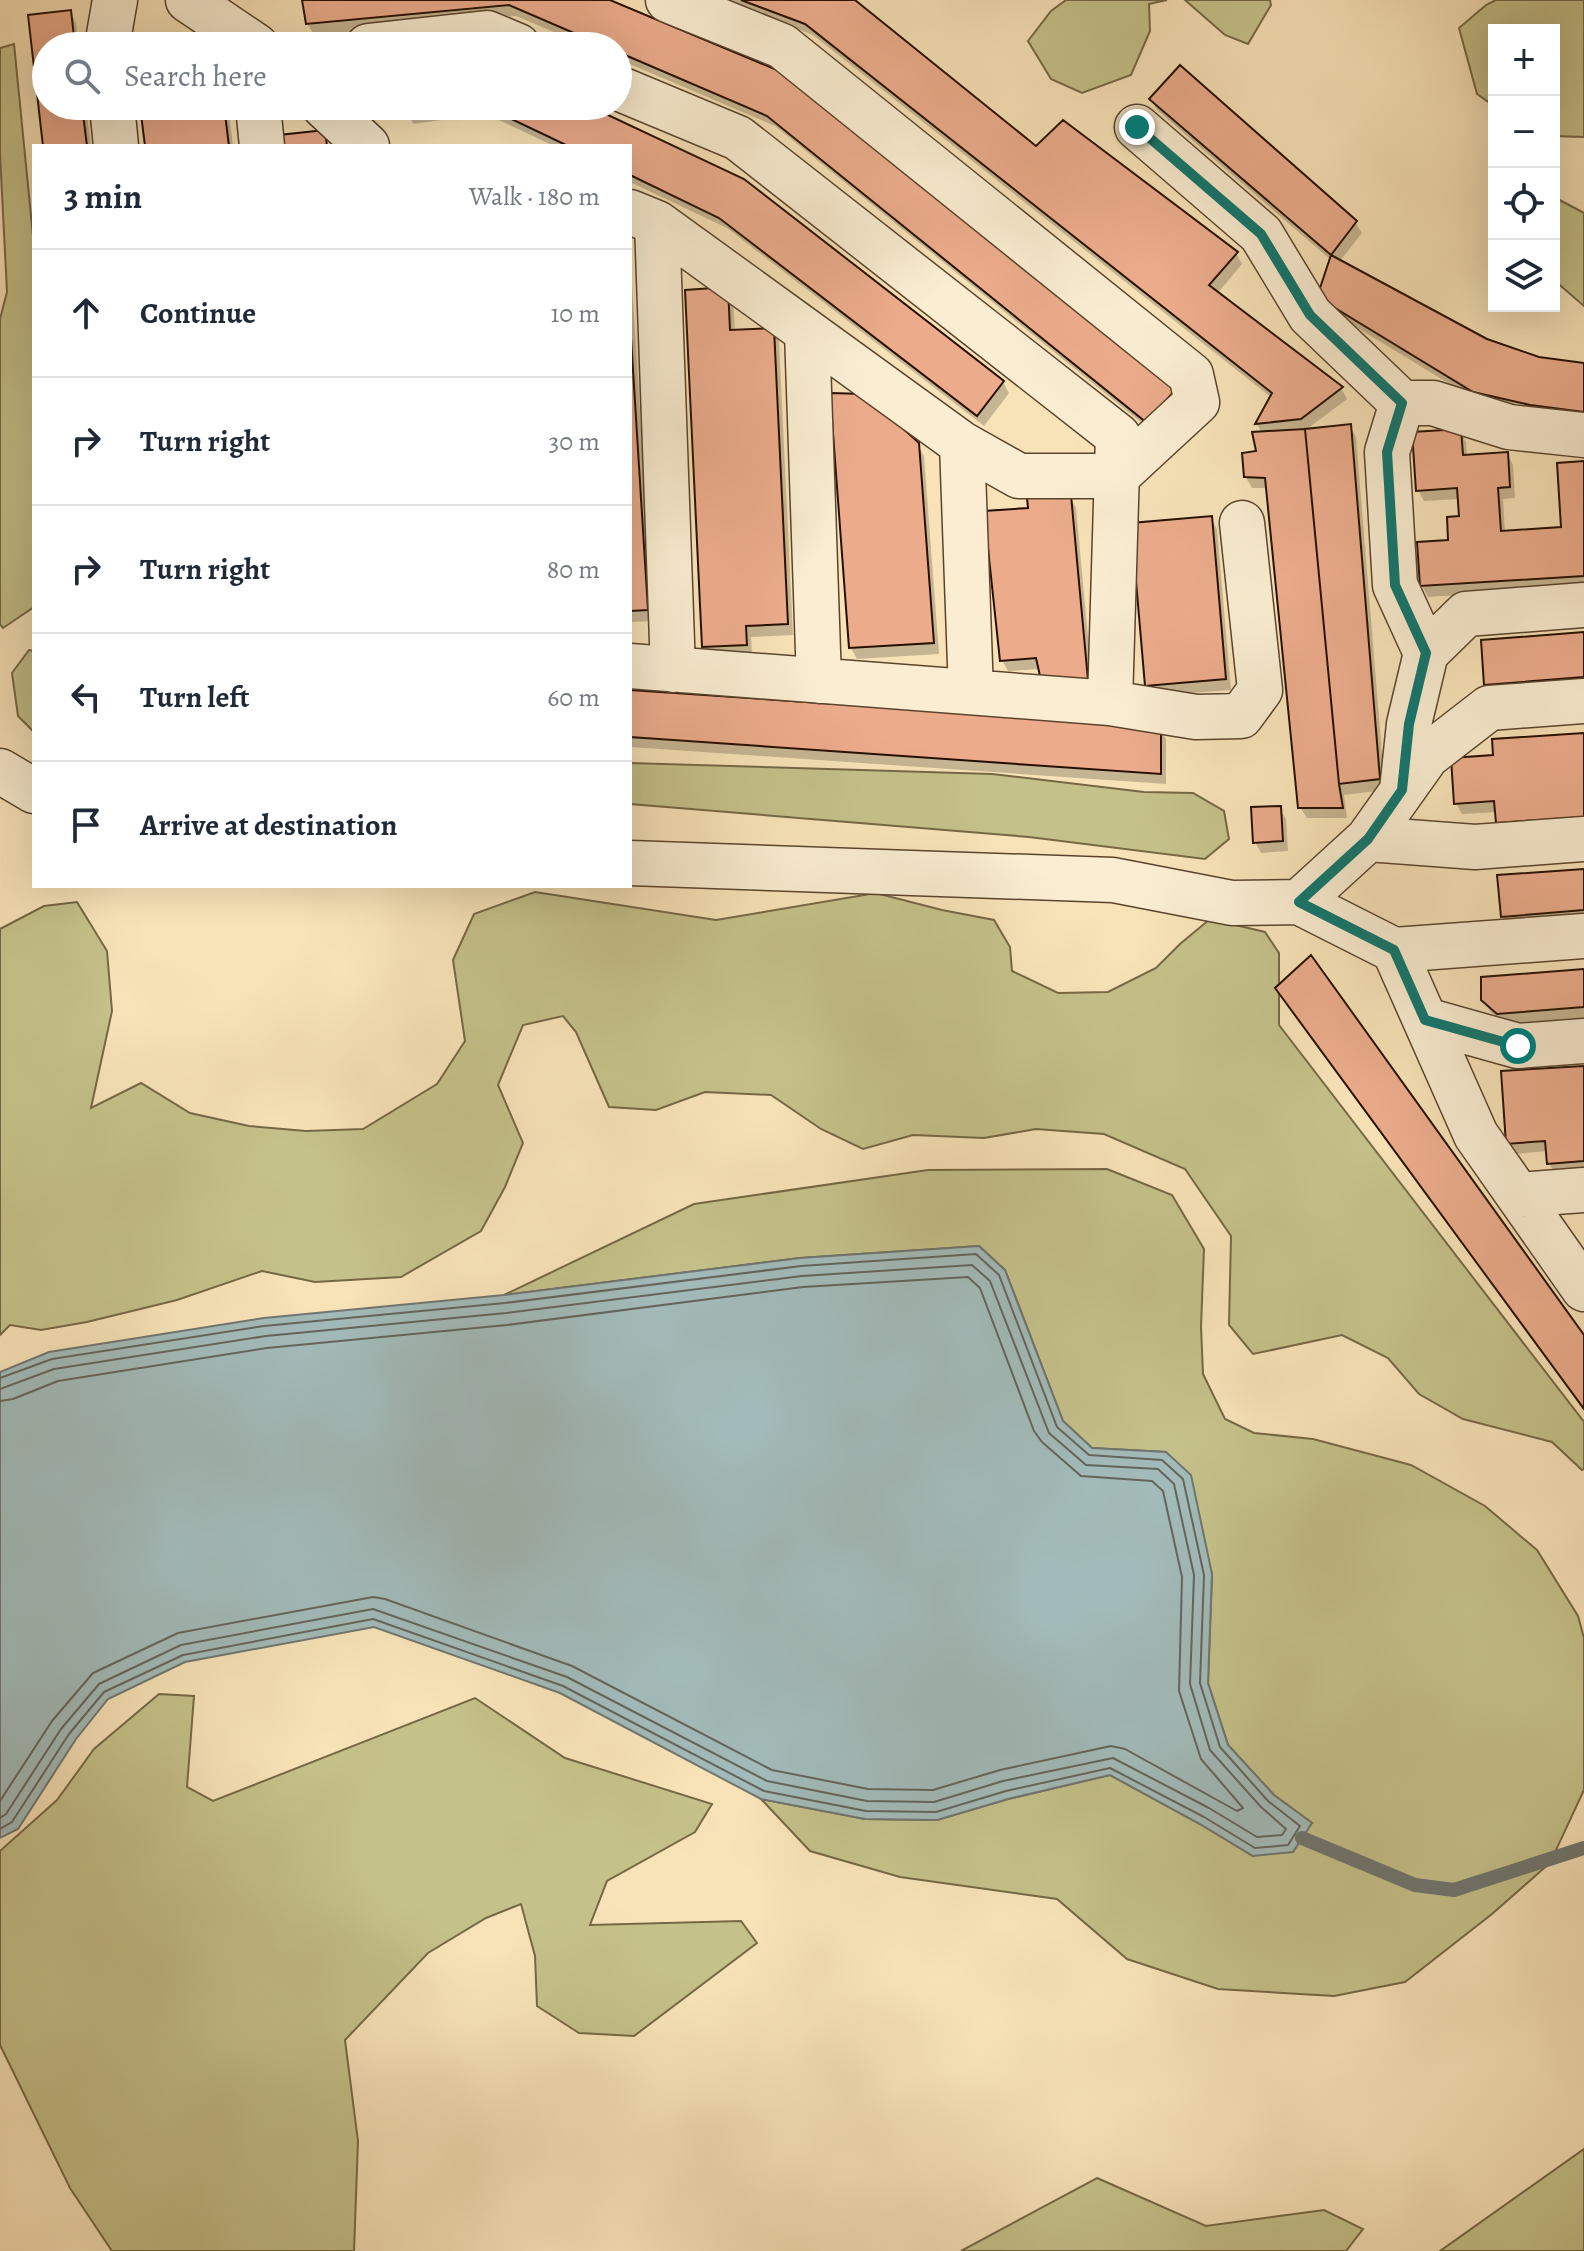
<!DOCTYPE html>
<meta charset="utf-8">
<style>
:root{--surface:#fff;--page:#f2f2f3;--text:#1f2937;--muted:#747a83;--line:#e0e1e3}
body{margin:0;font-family:Alegreya,serif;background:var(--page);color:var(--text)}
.controls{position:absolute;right:24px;top:24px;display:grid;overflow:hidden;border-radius:0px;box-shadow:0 8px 32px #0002}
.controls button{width:72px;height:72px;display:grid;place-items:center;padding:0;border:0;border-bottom:2px solid var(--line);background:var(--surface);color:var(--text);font:40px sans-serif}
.stop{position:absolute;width:24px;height:24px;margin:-18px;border:6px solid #0f766e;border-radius:50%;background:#fff}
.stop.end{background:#0f766e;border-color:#fff;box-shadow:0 2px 8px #0008}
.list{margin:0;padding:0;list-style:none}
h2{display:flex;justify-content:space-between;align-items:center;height:104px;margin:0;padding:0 32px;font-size:34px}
h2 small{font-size:26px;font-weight:400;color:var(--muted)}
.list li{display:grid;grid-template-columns:52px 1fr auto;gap:24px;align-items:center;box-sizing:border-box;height:128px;padding:0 32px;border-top:2px solid var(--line)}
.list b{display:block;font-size:30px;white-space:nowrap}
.list em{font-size:26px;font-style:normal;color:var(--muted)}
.icon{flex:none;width:44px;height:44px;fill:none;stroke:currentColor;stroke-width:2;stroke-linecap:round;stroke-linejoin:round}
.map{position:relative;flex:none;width:1584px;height:2251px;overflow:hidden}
.search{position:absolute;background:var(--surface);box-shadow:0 8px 32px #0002;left:32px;top:32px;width:600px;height:88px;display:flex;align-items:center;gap:20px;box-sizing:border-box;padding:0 28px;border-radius:44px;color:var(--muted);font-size:30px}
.panel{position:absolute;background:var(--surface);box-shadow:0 8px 32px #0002;left:32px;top:144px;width:600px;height:744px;border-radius:0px}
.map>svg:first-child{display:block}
</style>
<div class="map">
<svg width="1584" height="2251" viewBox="0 0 1584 2251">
<rect width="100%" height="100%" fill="#f8e3b8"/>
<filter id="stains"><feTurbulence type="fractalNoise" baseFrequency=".0025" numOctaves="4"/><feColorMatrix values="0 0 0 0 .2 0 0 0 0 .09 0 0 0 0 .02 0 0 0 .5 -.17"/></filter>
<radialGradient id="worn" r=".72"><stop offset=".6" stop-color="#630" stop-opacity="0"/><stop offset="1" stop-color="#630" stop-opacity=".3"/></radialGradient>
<!-- green -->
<path fill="#c5c18a" stroke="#766845" stroke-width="2" d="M1066,0H1167L1149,4L1150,31L1131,75L1082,93L1051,79L1028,41L1051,11Z
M1185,0H1270L1271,5L1248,44L1225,35Z
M1496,0H1584V137L1554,136V30H1494V106L1477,94L1459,28L1486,5Z
M14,44L34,246V607L3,628L0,624V319L7,292L0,154V48Z
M1554,197L1584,213V306L1554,280Z
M29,650L34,651V732L18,716L12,673Z
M630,763L992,774L1144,792L1193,793L1224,811L1229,839L1205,859L1029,837L630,804Z
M535,892L716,920L876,893L942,910L994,920L1010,947L1012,971L1058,993L1108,992L1156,968L1180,944L1210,919L1265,932L1279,953V1025L1584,1422V1469L1582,1470L1552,1442L1463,1419L1419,1394L1388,1358L1342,1335L1253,1354L1229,1325L1231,1236L1185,1169L1104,1134L1036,1129L984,1138L913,1135L863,1149L821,1129L771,1095L705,1092L656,1110L609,1107L576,1032L563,1016L523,1025L498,1085L523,1143L505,1187L481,1231L401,1277L315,1282L262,1271L177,1300L87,1322L41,1330L10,1325L0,1335V929L44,906L77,902L107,951L112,1011L91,1108L141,1083L190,1113L249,1126L306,1131L363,1129L437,1084L465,1041L453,960L474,914Z
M1107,1169L1172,1195L1204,1249L1201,1327L1203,1374L1225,1419L1254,1433L1313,1439L1411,1465L1485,1506L1537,1550L1578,1616L1584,1638V1790L1550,1863L1492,1914L1405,1982L1334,1996L1218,1989L1127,1959L1057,1899L900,1877L810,1851L761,1799L865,1819L937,1820L1008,1799L1110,1775L1200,1824L1253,1856L1312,1823L1274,1795L1228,1745L1208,1683L1212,1574L1166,1452L1092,1448L1063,1421L1005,1270L979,1246L800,1258L504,1295L694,1204L928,1170Z
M159,1694L194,1696L187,1787L213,1801L475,1698L565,1758L712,1804L695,1832L607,1881L590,1925L741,1921L757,1943L634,2036L579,2033L537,2006L535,1956L521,1904L486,1918L428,1953L345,2040L358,2141L354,2251H112L70,2188L0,2045V1851L57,1800L94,1749Z
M1584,2149V2251H1440Z
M1097,2178L1206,2226L1324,2210L1363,2229L1346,2251H961Z"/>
<!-- water -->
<path fill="#a2bbba" stroke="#707670" stroke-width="2" d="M979,1246L1005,1270L1063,1421L1092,1448L1166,1452L1191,1475L1212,1574L1208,1683L1228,1745L1274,1795L1312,1823L1293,1852L1253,1856L1200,1824L1110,1775L1008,1799L937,1820L865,1819L761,1799L560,1693L374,1627L185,1662L108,1699L76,1739L18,1829L0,1838V1372L49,1352L264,1318L504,1295L800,1258Z"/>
<!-- shadow -->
<path fill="#0003" d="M304,0H605L1174,392L1180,403L1154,433L775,126L618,59V46H587L516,16L314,35L308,24Z
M721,0H852L1036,148L1236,253L1242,264L1217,294L1341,388L1347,399L1307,429L1350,426L1356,437L1385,790L1344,795L1347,818H1307L1300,807L1268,488H1252L1245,476L1259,453L1262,433L1257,424L1272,398L813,35Z
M70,12L76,23L79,46H46V106H86L91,146H45L31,17Z
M1151,99L1355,222L1362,233L1339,262L1486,341L1539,359L1584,365V421L1481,403L1325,308L1331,260L1157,110Z
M142,106H228L233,146H147Z
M406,106H585L1003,382L1009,393L984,426L727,228L630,182V146H554L486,114L413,124Z
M630,253L653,621L630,622Z
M687,292L733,300L735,332L772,330L779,341L793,635L751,637L752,655L710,657L704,647Z
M1460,431L1466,442L1467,457L1507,454L1513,465L1515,498L1503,499L1505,533L1563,529L1584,463V587L1428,597L1422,586L1450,542L1461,518L1460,499L1424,501L1418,490Z
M917,444L924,456L939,654L857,659L851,648Z
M1070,497L1076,508L1093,690L1041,669L1008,671L1002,660L1030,510Z
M1211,518L1217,529L1231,690L1153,696L1147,686Z
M1584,634V688L1493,696L1486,685Z
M630,692L1159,728L1166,739V784L630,747Z
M1584,735V828L1504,834L1498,823L1497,812L1462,814L1456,803L1495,757Z
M1279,808L1286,819L1288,851L1261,853L1255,842Z
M1584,871V921L1509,927L1503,916Z
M1584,971V1018L1505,1024L1490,1011L1483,1000Z
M1584,1068V1172L1555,1174L1549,1163L1548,1151L1514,1154L1508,1143Z"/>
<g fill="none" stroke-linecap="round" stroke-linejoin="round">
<!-- shore -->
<path stroke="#64655d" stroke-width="2" d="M0,1378L52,1359L264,1326L505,1303L801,1266L976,1254L999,1275L1057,1427L1089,1455L1162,1460L1183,1479L1204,1575L1200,1683L1220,1747L1268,1801L1300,1826L1288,1845L1255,1848L1204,1817L1110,1768L1006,1791L936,1812L866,1811L764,1791L563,1686L373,1619L183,1655L104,1692L69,1734L12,1822L0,1829
M0,1389L54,1369L266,1336L506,1313L802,1276L972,1265L990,1281L1049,1433L1086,1465L1158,1469L1174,1484L1194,1575L1190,1684L1210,1750L1261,1807L1286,1829L1282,1835L1257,1837L1209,1808L1113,1758L1003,1781L934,1802L867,1801L767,1781L567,1677L373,1609L181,1645L99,1684L61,1729L6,1814L0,1818
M0,1401L13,1399L58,1381L267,1348L507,1325L803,1287L968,1277L980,1288L1034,1431L1042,1442L1081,1476L1152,1481L1163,1491L1182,1577L1179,1691L1201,1759L1243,1808L1237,1811L1125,1749L1111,1746L1000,1770L933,1790L868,1789L772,1770L572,1666L385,1599L373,1597L178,1633L93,1673L52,1721L0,1801"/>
<!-- stream -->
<path stroke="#707670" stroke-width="14" d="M1302,1838L1415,1885L1454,1890L1584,1848"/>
</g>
<!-- building -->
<path fill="#ecac8c" stroke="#260f00" stroke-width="2" d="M302,0H610L777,70L1175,390L1147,423L767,116L618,52V46H604L509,5L306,24Z
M741,0H855L1036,146L1063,120L1238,252L1209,285L1343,387L1301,419L1255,424L1272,393L805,24Z
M71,10L75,46H46V106H82L87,146H43L28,15Z
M1180,65L1357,221L1331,255L1149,99Z
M140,106H224L229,146H145Z
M404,106H460L405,114Z
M484,106H589L744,179L1004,381L977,416L719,218L630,175V146H568Z
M325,130L327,146H280L279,135Z
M1331,255L1487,339L1539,357L1584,363V412L1530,405L1473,392L1317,297Z
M728,287L730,330L774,328L788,624L746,626L747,645L702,647L685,290Z
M630,322L648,610L630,611Z
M830,393L865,394L919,443L934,643L849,648Z
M1351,424L1380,779L1339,784L1305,429Z
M1305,429L1339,784L1343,808H1298L1265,478L1244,477L1242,453L1256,451L1252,432Z
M1461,429L1463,455L1508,452L1510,487L1498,488L1501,531L1561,527L1557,463L1584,461V576L1420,586L1417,542L1448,540L1447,517L1459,516L1457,488L1416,491L1412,432Z
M1071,495L1088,680L1042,685L1036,658L1000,661L984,511L1028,508L1027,498Z
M1212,516L1226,679L1145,686L1131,523Z
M1584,632V677L1484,685L1481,640Z
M630,690L1161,726V774L630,737Z
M1584,733V817L1496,823L1494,801L1454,804L1451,758L1493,755L1492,739Z
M1281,806L1283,841L1253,843L1251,807Z
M1584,869V910L1501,917L1497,875Z
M1311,955L1584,1335V1409L1275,988Z
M1584,969V1007L1497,1014L1481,1000V977Z
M1584,1066V1161L1547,1164L1545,1141L1506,1144L1501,1071Z"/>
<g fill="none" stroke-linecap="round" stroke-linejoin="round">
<!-- minor casing -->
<g stroke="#5a442e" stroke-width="47">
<path id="minor" d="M188,0L256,46
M107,46L115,0
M368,46L487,33L518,46
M618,88L738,138L1118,436L1110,703L630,666
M112,106L116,146
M258,106L262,146
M324,106L367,146
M1137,127L1261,234L1310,315L1402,403
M630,212L657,223L962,444L1019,476H1117L1197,402L1191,375L782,46L668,0
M657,223L673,670
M807,332L819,681
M962,444L971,692
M1426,653L1466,614L1584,605
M1110,703L1196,717L1241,716L1260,690L1242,523
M0,771L34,791
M1402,790L1409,724L1426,653L1395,585L1387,452L1402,403H1433L1509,427L1584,435
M1368,839L1475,847L1584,839
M630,863L1113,880L1232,903L1299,902L1368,839L1427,756L1489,708L1584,701
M1299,902L1394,950L1476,1135L1584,1289
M1394,950L1584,936
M1425,1020L1518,1046L1584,1041
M1518,1195L1584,1190"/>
</g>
<!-- minor -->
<use href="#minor" stroke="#faedd1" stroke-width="44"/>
</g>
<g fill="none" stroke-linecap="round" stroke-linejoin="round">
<!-- route -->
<path stroke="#0f766e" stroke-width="10" d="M1137,127L1261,234L1310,315L1402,403L1387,452L1395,585L1426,653L1409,724L1402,790L1368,839L1299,902L1394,950L1425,1020L1518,1046"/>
</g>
<rect width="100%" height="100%" filter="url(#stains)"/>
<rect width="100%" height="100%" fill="url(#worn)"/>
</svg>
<div class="controls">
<button>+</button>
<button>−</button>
<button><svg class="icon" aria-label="locate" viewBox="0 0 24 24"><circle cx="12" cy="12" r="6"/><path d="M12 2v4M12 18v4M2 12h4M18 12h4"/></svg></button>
<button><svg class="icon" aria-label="layers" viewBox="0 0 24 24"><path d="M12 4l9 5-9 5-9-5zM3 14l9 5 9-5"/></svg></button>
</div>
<div class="stop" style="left:1518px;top:1046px"></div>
<div class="stop end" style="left:1137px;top:127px"></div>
<div class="search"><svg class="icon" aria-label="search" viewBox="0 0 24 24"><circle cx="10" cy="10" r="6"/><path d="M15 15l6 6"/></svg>Search here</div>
<section class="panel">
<h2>3 min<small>Walk · 180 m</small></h2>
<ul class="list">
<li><svg class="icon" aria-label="ahead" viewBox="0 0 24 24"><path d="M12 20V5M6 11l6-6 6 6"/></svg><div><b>Continue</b></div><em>10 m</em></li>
<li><svg class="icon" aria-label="right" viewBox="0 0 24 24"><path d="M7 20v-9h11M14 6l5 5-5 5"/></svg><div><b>Turn right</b></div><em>30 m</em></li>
<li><svg class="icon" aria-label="right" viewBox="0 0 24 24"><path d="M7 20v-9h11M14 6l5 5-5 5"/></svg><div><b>Turn right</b></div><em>80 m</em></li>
<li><svg class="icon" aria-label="left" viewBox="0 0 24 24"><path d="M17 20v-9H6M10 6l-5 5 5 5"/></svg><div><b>Turn left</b></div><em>60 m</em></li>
<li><svg class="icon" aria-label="arrive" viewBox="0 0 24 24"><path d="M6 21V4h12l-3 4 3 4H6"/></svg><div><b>Arrive at destination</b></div></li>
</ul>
</section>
</div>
